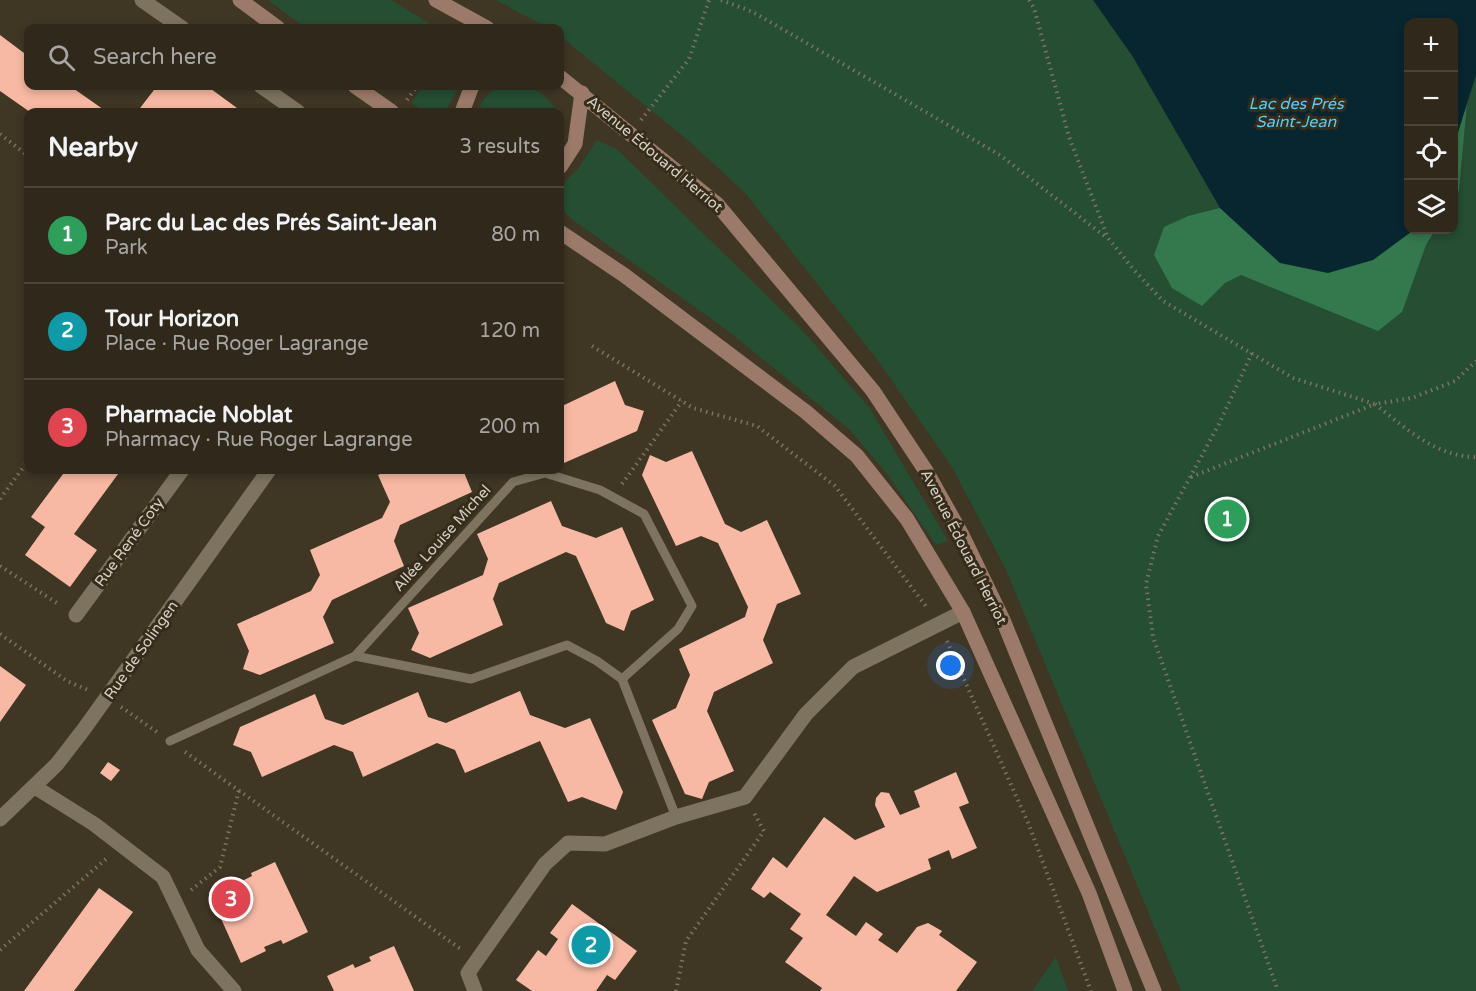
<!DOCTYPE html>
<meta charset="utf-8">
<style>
:root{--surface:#2f281b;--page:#373024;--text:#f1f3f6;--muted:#a7a6a3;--line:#4a443a;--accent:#ea580c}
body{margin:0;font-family:"Varela Round",sans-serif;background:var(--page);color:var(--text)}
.controls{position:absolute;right:18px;top:18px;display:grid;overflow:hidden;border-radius:12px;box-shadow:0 3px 9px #0003}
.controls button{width:54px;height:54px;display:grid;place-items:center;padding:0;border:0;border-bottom:2px solid var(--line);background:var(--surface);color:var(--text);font:30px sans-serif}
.you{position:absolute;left:951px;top:666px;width:21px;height:21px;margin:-15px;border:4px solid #fff;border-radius:50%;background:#1a73e8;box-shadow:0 0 0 9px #1a73e833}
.badge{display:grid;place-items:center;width:39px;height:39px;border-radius:50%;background:var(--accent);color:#fff;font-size:20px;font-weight:700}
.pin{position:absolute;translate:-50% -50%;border:3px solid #fff;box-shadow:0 2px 6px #0006}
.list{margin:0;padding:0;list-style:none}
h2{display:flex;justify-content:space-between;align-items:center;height:78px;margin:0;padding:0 24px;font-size:26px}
h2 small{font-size:20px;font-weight:400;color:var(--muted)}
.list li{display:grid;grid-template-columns:39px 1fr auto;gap:18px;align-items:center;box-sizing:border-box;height:96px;padding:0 24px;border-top:2px solid var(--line)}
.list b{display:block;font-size:22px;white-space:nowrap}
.list p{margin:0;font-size:20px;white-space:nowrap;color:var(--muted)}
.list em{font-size:20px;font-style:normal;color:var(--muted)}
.icon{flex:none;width:33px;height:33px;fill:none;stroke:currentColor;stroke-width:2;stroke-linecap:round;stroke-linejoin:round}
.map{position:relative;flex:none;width:1476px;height:991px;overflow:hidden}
.search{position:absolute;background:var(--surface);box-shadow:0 3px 9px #0003;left:24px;top:24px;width:540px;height:66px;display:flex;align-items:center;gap:15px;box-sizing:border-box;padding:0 21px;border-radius:12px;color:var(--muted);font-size:22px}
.panel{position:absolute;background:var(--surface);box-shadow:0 3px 9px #0003;left:24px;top:108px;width:540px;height:366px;border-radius:12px}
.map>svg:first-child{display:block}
</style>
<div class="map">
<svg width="1476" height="991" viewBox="0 0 1476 991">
<rect width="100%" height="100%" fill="#3f3624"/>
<!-- green -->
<path fill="#254e33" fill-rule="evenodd" d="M268,0H391L437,28H306Z
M496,0H1476V991H1181L1006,570L952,467L876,358L746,194L690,142L560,36V28H548ZM1408,22H1454V230H1408Z
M423,86H459L445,112H426L411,103Z
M502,86C531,86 541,87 558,112H478C482,100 489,89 502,86Z
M597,140L618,150L802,330L869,407L948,541L936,545L887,474L850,430L728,331L570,218L560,207V186L577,170Z
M1056,957L1068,991H1032Z"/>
<!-- forest -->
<path fill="#34784d" d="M1467,103L1459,190L1454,199V145Z
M1220,208L1280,263L1373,260L1413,230H1435L1426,245L1402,312L1378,331L1241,275L1225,283L1202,306L1172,288L1154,255L1164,227L1188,216Z"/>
<!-- water -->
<path fill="#082630" d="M1093,0H1476V75L1454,145V22H1408V230H1413L1411,232L1373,260L1328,273L1280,263L1220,208L1133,57Z"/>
<!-- building -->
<path fill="#f7b9a3" d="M0,35L28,56V86H70L107,112H30L0,91Z
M157,86H207L237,108L234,112H137Z
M615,381L625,405L644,411L637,431L564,463L560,454V407Z
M692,451L725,524L741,532L767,520L801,594L777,604L763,640L773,663L714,692L707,711L734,771L709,782L702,799L685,794L652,720L676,708L690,675L679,649L745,617L748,607L718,543L701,536L676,546L642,475L650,455L666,462Z
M66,470H121L74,534L97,550L70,587L25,555L45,527L31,517Z
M390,470H463L472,492L400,525L394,541L404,566L332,600L323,617L334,643L260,675L243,669L249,651L237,624L311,591L320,575L310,550L382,518L390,502L378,475Z
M551,501L562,526L596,538L622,527L654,600L631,611L624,631L606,623L576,556L566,552L499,583L493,599L503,625L430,658L411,650L419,633L408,608L483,575L488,559L477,534Z
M0,666L26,685L0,722Z
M520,691L530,715L565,728L590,718L623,792L616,810L582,797L568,802L540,741L465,773L455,750L437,743L363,777L353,752L334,745L262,777L251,752L233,745L240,727L315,694L325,719L343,725L418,692L428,717L446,723Z
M108,762L120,770L111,781L100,773Z
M956,772L969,803L959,807L977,848L952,859L949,850L928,859L931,869L877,892L854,876L826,915L856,936L866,922L883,934L878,940L897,953L917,927L928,923L942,931L939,935L977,962L956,991H820L822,988L785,962L803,938L790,929L801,914L770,892L764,898L751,889L773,857L787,868L824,817L855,840L885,827L875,805L876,798L881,792L889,793L900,815L920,807L914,791Z
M275,862L308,932L283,944L281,940L264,947L266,951L241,963L209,892L234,880L236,884L252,876L251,873Z
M99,888L133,912L74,991H24Z
M572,904L637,951L615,980L607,975L596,991H532L516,980L538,950L546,956L558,939L550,933Z
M394,946L414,991H334L327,976L353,964L355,968L371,961L369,957Z"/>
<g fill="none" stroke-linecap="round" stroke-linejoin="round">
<!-- path -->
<path stroke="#7b7364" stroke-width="4" stroke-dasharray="1.5 4.5" stroke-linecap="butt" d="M721,0L753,12L1000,155L1107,238
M1029,0L1034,8L1069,137L1108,238L1134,270L1163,301L1293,378L1375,404L1412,398L1455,381L1476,361
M407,100L417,86
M641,120L689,59L709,0
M0,134L28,156
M592,346L693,408L757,426L835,486L928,609
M1252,353L1219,424L1158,536L1146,584L1153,637L1278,991
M1191,477L1375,404C1404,427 1436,457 1476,457
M622,484L682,401
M0,499L28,461
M0,566L60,605
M0,634L67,681L88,690
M947,641L1029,825L1091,991
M121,707L157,732
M185,752L462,950
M191,890L220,867L239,790
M0,950L106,859
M676,991L686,941L764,831L754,813"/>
<!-- lane -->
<path stroke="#7e735f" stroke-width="9" d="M622,679L676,817
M170,741L355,656L513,482L545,473L600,490L644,514L692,606L678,629L622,679L597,661L567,645L471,679L355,656"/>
<!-- street -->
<path stroke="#7e735f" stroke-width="15" d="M142,0L182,28
M261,86L298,112
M76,615L182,470
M35,787L94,824L163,877L198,950L234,991
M0,819L57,764L84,729L269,470
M475,991L468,973L545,864L568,843L605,844L676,817L745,797L806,714L853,667L963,612"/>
<!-- secondary -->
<path stroke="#9c7a69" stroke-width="15" d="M240,0L278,28
M436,0L487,28
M560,77L717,204L873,391L926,471L962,535L1003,620L1154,991
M355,86L392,112
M462,112L472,86
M560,167L575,144L582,93
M560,232L624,275L806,412L857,456L907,519L963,612L1089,893L1125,991"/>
</g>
<g text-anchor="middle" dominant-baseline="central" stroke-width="6" stroke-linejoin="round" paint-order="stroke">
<!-- street labels -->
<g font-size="15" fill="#d6d0c6" stroke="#352c1a">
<text transform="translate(655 154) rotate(40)">Avenue Édouard Herriot</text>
<text transform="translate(442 538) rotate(-48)">Allée Louise Michel</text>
<text transform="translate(129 542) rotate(-54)">Rue René Coty</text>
<text transform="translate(964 547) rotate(63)">Avenue Édouard Herriot</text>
<text transform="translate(141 650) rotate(-55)">Rue de Solingen</text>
</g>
<!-- water labels -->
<g font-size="16" font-style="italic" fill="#4ed0fe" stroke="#352c1a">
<text x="1296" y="104">Lac des Prés<tspan x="1296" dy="18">Saint-Jean</tspan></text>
</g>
</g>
</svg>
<div class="controls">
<button>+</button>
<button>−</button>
<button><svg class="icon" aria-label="locate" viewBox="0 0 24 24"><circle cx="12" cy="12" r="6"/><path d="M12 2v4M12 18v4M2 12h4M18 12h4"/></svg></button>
<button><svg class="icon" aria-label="layers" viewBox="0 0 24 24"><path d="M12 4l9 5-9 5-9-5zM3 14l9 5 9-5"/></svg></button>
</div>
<div class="you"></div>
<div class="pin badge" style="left:1227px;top:519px;background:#2e9e5b">1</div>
<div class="pin badge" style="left:591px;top:945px;background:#0f9aa8">2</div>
<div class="pin badge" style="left:231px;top:899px;background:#e0444e">3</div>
<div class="search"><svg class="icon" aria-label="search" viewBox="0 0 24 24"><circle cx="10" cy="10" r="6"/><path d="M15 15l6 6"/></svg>Search here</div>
<section class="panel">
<h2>Nearby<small>3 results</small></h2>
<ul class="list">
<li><span class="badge" style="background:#2e9e5b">1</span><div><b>Parc du Lac des Prés Saint-Jean</b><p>Park</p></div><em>80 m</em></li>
<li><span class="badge" style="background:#0f9aa8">2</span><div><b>Tour Horizon</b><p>Place · Rue Roger Lagrange</p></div><em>120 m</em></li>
<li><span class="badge" style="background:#e0444e">3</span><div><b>Pharmacie Noblat</b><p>Pharmacy · Rue Roger Lagrange</p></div><em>200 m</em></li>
</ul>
</section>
</div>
